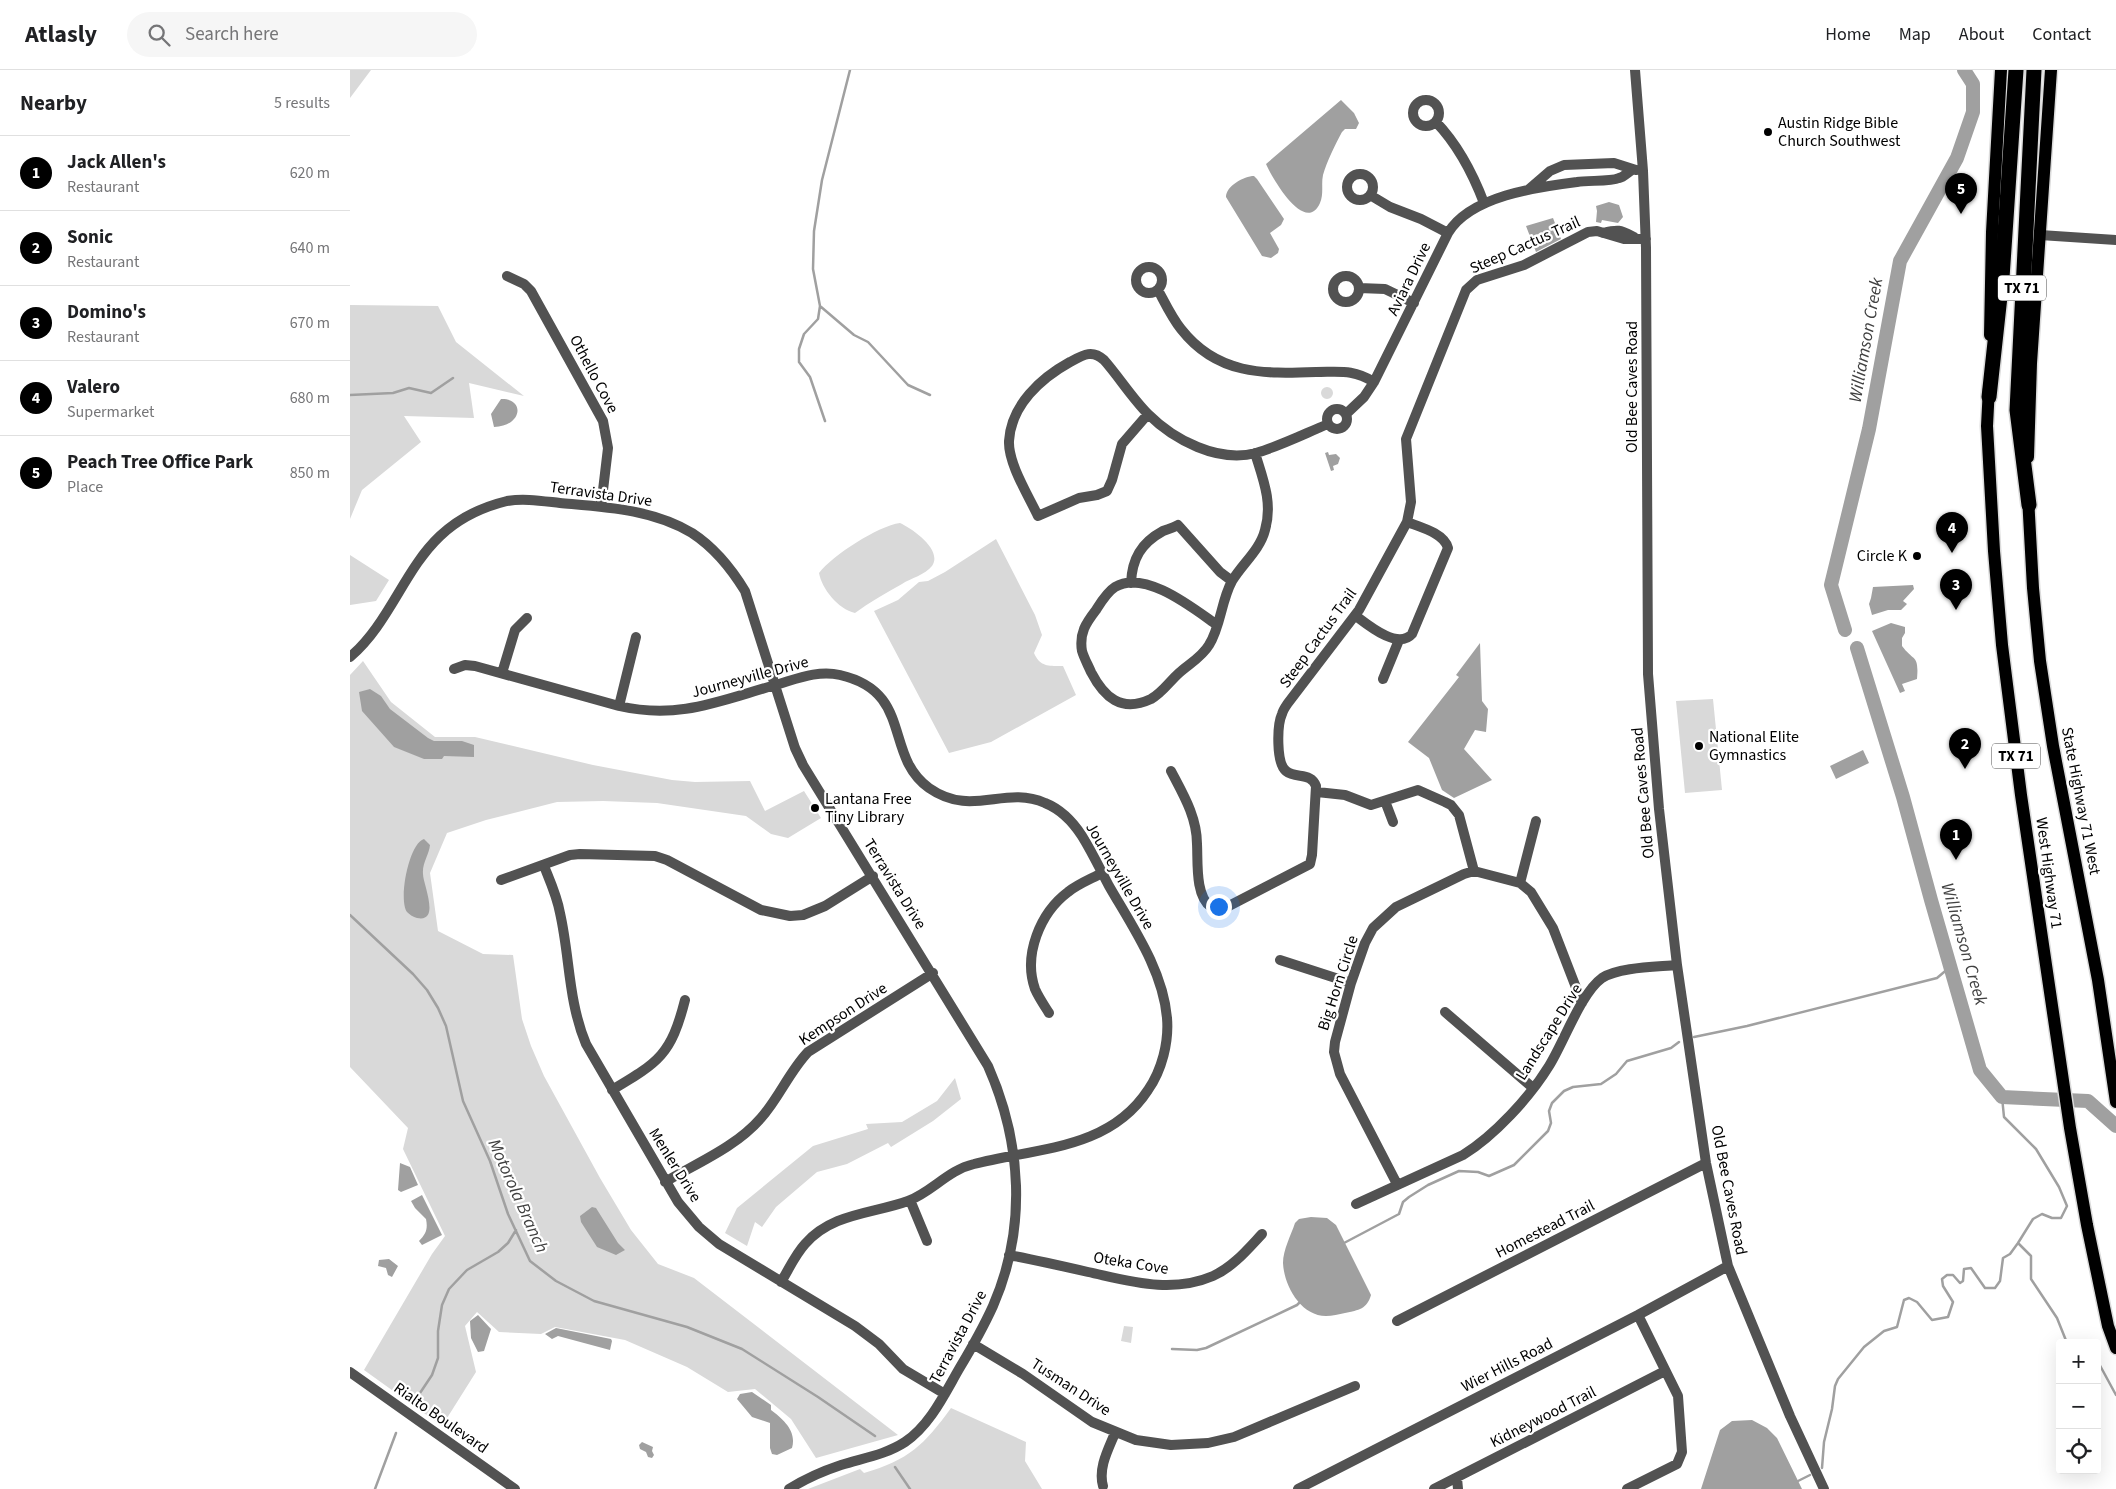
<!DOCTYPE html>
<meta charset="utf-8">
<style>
:root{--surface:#fff;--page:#f6f6f6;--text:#202124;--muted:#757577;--line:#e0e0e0;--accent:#000}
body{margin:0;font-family:"Source Sans 3",sans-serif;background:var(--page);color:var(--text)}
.controls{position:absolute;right:15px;bottom:15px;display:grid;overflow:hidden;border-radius:5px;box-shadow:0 5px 20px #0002}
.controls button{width:45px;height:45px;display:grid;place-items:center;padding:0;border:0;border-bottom:1px solid var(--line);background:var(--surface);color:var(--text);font:25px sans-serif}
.you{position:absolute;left:868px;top:836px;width:18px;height:18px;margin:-12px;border:4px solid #fff;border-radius:50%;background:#1a73e8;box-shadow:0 0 0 8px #1a73e833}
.badge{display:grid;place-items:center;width:32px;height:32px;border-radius:50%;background:var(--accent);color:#fff;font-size:16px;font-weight:700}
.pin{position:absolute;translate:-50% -41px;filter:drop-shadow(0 1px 2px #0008)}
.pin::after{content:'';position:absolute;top:26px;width:18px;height:15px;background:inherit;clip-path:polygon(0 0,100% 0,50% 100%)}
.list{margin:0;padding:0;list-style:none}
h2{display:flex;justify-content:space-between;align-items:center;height:65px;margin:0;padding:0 20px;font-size:21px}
h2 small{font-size:16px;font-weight:400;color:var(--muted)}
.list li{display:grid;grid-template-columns:32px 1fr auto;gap:15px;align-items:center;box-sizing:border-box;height:75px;padding:0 20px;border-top:1px solid var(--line)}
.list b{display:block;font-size:19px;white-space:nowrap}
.list p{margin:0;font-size:16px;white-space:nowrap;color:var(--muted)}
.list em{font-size:16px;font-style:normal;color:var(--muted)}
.icon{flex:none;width:28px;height:28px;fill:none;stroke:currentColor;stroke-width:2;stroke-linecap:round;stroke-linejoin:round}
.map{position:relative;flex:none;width:1766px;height:1419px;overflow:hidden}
header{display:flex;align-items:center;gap:30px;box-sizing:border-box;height:70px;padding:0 25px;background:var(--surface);border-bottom:1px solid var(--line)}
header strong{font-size:24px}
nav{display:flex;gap:28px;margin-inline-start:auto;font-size:18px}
.search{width:350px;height:45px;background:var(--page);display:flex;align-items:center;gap:12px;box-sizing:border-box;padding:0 18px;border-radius:28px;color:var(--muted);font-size:19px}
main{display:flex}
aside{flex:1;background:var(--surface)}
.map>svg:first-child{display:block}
</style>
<header>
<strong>Atlasly</strong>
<div class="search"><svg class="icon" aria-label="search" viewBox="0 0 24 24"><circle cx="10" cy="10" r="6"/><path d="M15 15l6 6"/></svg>Search here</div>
<nav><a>Home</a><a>Map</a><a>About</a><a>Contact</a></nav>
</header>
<main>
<aside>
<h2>Nearby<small>5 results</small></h2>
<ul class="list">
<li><span class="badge">1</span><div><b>Jack Allen's</b><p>Restaurant</p></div><em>620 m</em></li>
<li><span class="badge">2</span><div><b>Sonic</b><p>Restaurant</p></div><em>640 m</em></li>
<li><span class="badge">3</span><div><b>Domino's</b><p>Restaurant</p></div><em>670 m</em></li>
<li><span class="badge">4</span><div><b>Valero</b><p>Supermarket</p></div><em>680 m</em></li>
<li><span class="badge">5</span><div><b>Peach Tree Office Park</b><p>Place</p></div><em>850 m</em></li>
</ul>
</aside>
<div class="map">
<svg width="1766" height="1419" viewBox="0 0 1766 1419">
<rect width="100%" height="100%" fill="#fff"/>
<!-- green -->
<path fill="#d9d9d9" d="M0,0H21L0,28Z
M0,235L88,236L106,272L174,326L119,313L124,348L54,346L71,372L12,420L0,449Z
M971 323a6 6 0 1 1 12 0a6 6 0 1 1-12 0Z
M550,453C563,459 593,480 582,496C575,505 561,508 552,514C536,523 520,532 505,543C488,539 472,519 469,503C483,485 528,456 550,453Z
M646,469L685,545L692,565L684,583C690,597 699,596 713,596L726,625L641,672L599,683L524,541L548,530L569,512L578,511L595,502Z
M0,485L39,510L26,531L0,535Z
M13,591L41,632L85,667H125L243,695L322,710L345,712L400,711L415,741L454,721L471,748L438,768L421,764L396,746L307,733L253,731L207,732L136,750L97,763L80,803L88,861L133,884L163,885L172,949L181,976L194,1006L250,1108L281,1160L308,1194L344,1208L548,1365L466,1388L441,1349L405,1319L378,1322L337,1297L275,1270L205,1257L191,1264L149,1262L127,1242L115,1256L126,1302L92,1356L14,1300L82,1184L95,1166L53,1079L58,1058L0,997V605Z
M1363,629L1372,720L1335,723L1326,631Z
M605,1008L611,1029L583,1051L541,1077L538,1073L497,1094L467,1102L426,1137L412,1157L405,1152L397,1176L375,1163L387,1138L463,1076L518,1059L516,1054L552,1052L587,1031Z
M774,1256L783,1257L781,1273L771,1271Z
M601,1338L676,1372L675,1391L692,1419H458L510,1399L514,1403C559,1390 574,1375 601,1338Z"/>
<!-- water -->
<path fill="#a0a0a0" d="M991,30L1004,43L1009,53L1006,59H995L992,62C985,75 977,91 973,105C971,114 974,124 970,133C955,166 921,106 916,94Z
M904,106L907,109L934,149L931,155L920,163L929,179L928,183L921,188L912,186L876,127C876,116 894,106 904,106Z
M1259,132L1269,135L1273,147L1268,153L1252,150L1251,153L1246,152L1247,141L1246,136Z
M1203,148L1211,169L1186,182L1176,156Z
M151,329C175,328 173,356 144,357L141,344Z
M978,382L979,385L986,384L990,388L988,394L983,396L984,400L981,401L975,383Z
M1563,515L1564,519L1553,531L1557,534L1551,540H1538L1522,545L1519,534L1521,528L1523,517Z
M1541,553L1555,557V563L1552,568V576C1564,592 1569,584 1567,609L1552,614L1555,621L1550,623L1522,561Z
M1130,573L1132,631L1138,639L1136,662L1125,660L1114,679L1142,710L1104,728L1092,720L1079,688L1058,672L1109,607L1106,605Z
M20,619L31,626L40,639L78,668L84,671H112L124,675V687L94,686L92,689H74L44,677L12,641L9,622Z
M1513,680L1519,693L1486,709L1480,696Z
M74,769L80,775C79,785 72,793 73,804C73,814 91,853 67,848C63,847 60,845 57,842C48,830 59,773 74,769Z
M50,1093L60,1097L68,1115L51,1122L48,1120Z
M72,1125L92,1165L72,1175L69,1171C76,1164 78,1159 76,1149L65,1138L61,1131Z
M242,1137L246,1138L268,1173L275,1180L266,1185L247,1177L231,1152L230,1146Z
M961,1147L977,1148L986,1155L1021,1225C1017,1239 1009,1240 995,1243C989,1244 982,1246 976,1246C951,1246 934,1216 933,1193C933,1180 941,1165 945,1153L949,1149Z
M39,1189L48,1196L42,1207L38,1205L36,1198L28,1196L29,1190Z
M128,1245L141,1259L134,1281L128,1282L121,1268L120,1251Z
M206,1258L261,1269L262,1271L260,1280L208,1266L202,1269L195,1264Z
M402,1322L421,1335V1340C433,1349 447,1361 442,1378L427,1385L422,1384L420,1378V1353L402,1347L387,1329L390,1324Z
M1402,1350L1417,1358L1427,1368L1452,1419H1351L1370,1360L1382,1351Z
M292,1372L303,1377L302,1381L304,1385L302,1388L298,1387L296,1382L290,1379L289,1375Z"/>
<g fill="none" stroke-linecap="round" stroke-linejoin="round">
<!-- stream -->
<path stroke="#a0a0a0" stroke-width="2.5" d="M500,0L472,110L464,161L463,199L470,236L504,265L518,272L558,315L580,325
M470,236L468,249L454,264L449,279V292L460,307L475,351
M0,325L43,323L59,318L81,323L103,308
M0,845L63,904L77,920L88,938L96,956L113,1031L140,1091L158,1144L180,1191L206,1211L244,1231L337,1257L392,1279L468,1327L525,1366
M1344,967L1397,956L1587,908L1600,897
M1652,1027L1654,1047L1686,1079L1709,1117L1717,1136L1711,1148H1702L1692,1144L1683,1149L1668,1173L1681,1186V1209L1707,1248L1717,1273
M994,1173L1049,1144L1053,1132L1059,1127L1078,1115L1109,1101L1128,1102L1139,1106L1164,1095L1198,1061L1201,1053L1199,1041L1202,1033L1214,1021L1223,1017L1251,1014L1266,1004L1277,991L1321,978L1329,972
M822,1279L847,1280L856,1278L947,1235L951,1231
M1747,1290L1766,1325
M70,1323L82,1305L88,1288V1261L92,1235L99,1219L117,1200L148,1182L158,1173L166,1160
M545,1397L560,1419
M1472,1398L1474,1372L1482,1339L1485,1316L1488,1309L1514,1277L1534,1261L1547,1257L1554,1230L1559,1228L1567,1232L1582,1250L1598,1247L1603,1232L1593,1216L1592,1209L1597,1205H1603L1610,1213L1613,1211L1614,1199L1621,1198L1635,1218H1645L1650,1211L1653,1188L1660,1184L1668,1173
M1448,1411L1460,1405
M25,1419L46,1363"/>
<!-- river -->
<path stroke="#a0a0a0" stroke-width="14" d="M1495,560L1481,515L1519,359L1550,191L1607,88L1623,42V14L1614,0
M1507,578L1553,727L1581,830L1630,1000L1652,1027L1738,1031L1766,1056"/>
<!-- major casing -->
<g stroke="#dbdbdb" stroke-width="15">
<path id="major" d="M1640,265L1642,162L1651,0
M1639,317L1637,356L1644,481L1652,575L1671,725L1720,1058L1737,1155L1758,1256L1766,1278
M1678,387L1681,293L1701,0
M1678,427L1683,518L1690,591L1703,676L1748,910L1766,1032"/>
</g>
<!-- highway casing -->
<g stroke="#dbdbdb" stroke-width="18">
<path id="highway" d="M1639,327L1652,208L1666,0
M1679,435L1667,340L1684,0"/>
</g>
<!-- minor -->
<path stroke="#525252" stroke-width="10" d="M1285,0L1293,101L1296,178L1298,604L1309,739L1327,895L1356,1093L1378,1196L1440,1346L1474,1419
M1063 43a13 13 0 1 1 26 0a13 13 0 1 1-26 0Z
M1086,52C1108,75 1123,104 1134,133
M997 117a13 13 0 1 1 26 0a13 13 0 1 1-26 0Z
M1178,120L1200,101L1214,95L1264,93L1286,100
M1020,125L1040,137L1071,149L1098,163
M1253,163C1269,159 1270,160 1284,167
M1690,165L1766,170
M786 210a13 13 0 1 1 26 0a13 13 0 1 1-26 0Z
M157,206L174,214L181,221L253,351L258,378L251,437
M983 219a13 13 0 1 1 26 0a13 13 0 1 1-26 0Z
M1009,218L1035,219L1064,233
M808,220C815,233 822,248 831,259C867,305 913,304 966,302C990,302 1003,299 1024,312
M977 349a10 10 0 1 1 20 0a10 10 0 1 1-20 0Z
M798,344L772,374L762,410L757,421L747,425L729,428L688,446C678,425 658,393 659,371C661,335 691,308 720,292C733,285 742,279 754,290C769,307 782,328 798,344C824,370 868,393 906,383C930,376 954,364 978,354
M996,344L1014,327L1024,312L1098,163C1120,126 1187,117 1227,112C1238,110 1260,112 1269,108C1274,107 1278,102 1282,100
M781,513C782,489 791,473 813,461C818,459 823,458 828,455L870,502L882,511
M1006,546C1018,555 1048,580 1062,564L1098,478C1094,463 1070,457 1057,452
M867,555C844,539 795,499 765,517C757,522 751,532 746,540C736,553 729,563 732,581C734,588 738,595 741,602C754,627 771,643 801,629C812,623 819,612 829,603C839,594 852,587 859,575C871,556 871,531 882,511C892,494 910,480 915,460C923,433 913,409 905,383
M0,587C39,554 54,500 90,466C109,448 132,437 157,431C174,428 192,431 210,433C255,437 302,439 342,463C365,478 381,498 395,521L445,678L453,695L638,996C672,1073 677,1158 643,1236C633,1258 621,1279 609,1299C594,1325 580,1355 555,1372C535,1385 513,1388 491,1395C473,1401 455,1409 439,1419
M104,599L115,595L125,596L269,636C330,650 371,630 429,614C449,608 469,600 490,605C564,622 533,685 579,718C622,748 654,715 695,733C710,739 723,752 732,766C742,782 750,799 759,816C782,856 813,900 817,948C819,972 812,1000 798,1020C759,1080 686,1078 624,1094C598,1100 582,1122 558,1131C522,1144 482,1143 455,1174C445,1185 439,1199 431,1212
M152,603L165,560L177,548
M1033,609L1049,570
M269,636L286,567
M821,701C833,724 847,747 847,774C848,792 845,826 861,837L873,839L960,794L962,785L966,716C961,702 946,709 936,701C926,693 927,655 932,644C933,640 936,636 938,633L1009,540L1057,452L1061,432L1056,369L1116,220L1127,210L1174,195L1238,162L1247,161L1274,169H1296
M967,722L995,725L1021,735L1068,720L1095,732L1101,735L1109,745L1124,801
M1035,731L1043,752
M194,796C200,811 207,826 210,843C220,887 218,931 236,974L328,1132L349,1157L369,1174L505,1256L529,1274L553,1299L595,1324
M151,810L220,785L230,784L305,786L317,790L411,840L440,846L453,845L475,836L523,806
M1170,813L1186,751
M930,890L1001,913
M1095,942L1183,1018
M699,943C694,935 689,928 685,919C673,885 690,843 718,822C728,814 741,809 752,803
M262,1020C309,992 321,985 335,930
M315,1112C347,1093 386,1077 411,1048C429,1028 439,1002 458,982L583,903
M1047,1114L990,1004L984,982L985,972L1001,913L1015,873L1023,858L1046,837L1114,804L1124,801L1170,813L1181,822L1203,858L1232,933
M560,1130L577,1171
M1006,1134L1113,1085C1144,1066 1180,1027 1199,996C1214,972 1231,923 1252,908C1269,897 1307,897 1327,895
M659,1185C686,1190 712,1196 738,1202C780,1211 821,1224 863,1206C883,1197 897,1180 912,1164
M1047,1251L1356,1093
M623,1274L673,1304L742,1352L786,1370L821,1375L858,1373L884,1367L1005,1316
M0,1302L165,1419
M1107,1408L1108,1419
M753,1416C748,1398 758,1380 765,1363
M948,1419L1288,1245L1378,1196
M1084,1419L1315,1301
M1277,1419L1327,1394L1332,1382L1328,1326L1288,1245"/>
<!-- major -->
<use href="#major" stroke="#000" stroke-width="12"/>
<!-- highway -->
<use href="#highway" stroke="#000" stroke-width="15"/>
</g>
<!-- markers -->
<g fill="#000" stroke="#fff" stroke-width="2">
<circle cx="1418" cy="62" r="5"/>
<circle cx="1567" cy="486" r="5"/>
<circle cx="1349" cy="676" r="5"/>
<circle cx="465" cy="738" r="5"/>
</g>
<g text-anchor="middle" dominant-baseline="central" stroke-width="4.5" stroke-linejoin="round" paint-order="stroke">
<!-- shield labels -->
<g fill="#fff" stroke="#4c4c4c" stroke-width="1">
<rect x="1648" y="205.5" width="48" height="25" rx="4"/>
<rect x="1642" y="673.5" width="48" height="25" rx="4"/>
</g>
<g font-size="15" font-weight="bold" fill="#000">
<text x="1672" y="218">TX 71</text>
<text x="1666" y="686">TX 71</text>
</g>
<!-- poi labels -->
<g font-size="16" fill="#000" stroke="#fff" text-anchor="start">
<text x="1428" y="53">Austin Ridge Bible<tspan x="1428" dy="18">Church Southwest</tspan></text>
<text x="1557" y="486" text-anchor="end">Circle K</text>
<text x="1359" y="667">National Elite<tspan x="1359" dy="18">Gymnastics</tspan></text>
<text x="475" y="729">Lantana Free<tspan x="475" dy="18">Tiny Library</tspan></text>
</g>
<!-- street labels -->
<g font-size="16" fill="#000" stroke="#fff">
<text transform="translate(1175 175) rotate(-24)">Steep Cactus Trail</text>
<text transform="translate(1059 209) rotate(-64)">Aviara Drive</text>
<text transform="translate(244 304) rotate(62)">Othello Cove</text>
<text transform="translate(1282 317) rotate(-90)">Old Bee Caves Road</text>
<text transform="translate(251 424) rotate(8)">Terravista Drive</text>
<text transform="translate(968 568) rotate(-54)">Steep Cactus Trail</text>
<text transform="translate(400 607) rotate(-15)">Journeyville Drive</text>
<text transform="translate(1293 723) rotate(-95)">Old Bee Caves Road</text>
<text transform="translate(1731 731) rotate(79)">State Highway 71 West</text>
<text transform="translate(1699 803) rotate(82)">West Highway 71</text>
<text transform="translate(770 806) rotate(60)">Journeyville Drive</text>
<text transform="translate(545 814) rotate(58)">Terravista Drive</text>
<text transform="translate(988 913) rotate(-72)">Big Horn Circle</text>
<text transform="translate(493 944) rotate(-33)">Kempson Drive</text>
<text transform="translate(1199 962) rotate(-58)">Landscape Drive</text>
<text transform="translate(325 1095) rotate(58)">Menler Drive</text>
<text transform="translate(1379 1120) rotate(79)">Old Bee Caves Road</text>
<text transform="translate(1195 1159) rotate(-27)">Homestead Trail</text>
<text transform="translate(781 1193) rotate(9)">Oteka Cove</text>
<text transform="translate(608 1267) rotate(-62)">Terravista Drive</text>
<text transform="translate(1157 1295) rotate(-27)">Wier Hills Road</text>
<text transform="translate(721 1317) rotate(33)">Tusman Drive</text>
<text transform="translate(1193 1347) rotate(-27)">Kidneywood Trail</text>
<text transform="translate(91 1348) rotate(35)">Rialto Boulevard</text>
</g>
<!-- water labels -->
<g font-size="18" font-style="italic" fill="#414141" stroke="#fff">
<text transform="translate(1516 270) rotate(-80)">Williamson Creek</text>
<text transform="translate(1614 874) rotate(74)">Williamson Creek</text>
<text transform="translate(168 1126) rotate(66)">Motorola Branch</text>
</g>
</g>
</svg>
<div class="controls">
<button>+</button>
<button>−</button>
<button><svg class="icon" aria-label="locate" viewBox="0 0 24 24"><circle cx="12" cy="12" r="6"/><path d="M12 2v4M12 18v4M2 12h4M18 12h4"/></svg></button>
</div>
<div class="you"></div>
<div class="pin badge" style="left:1606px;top:790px">1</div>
<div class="pin badge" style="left:1615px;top:699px">2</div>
<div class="pin badge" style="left:1606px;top:540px">3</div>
<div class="pin badge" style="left:1602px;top:483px">4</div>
<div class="pin badge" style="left:1611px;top:144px">5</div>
</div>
</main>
